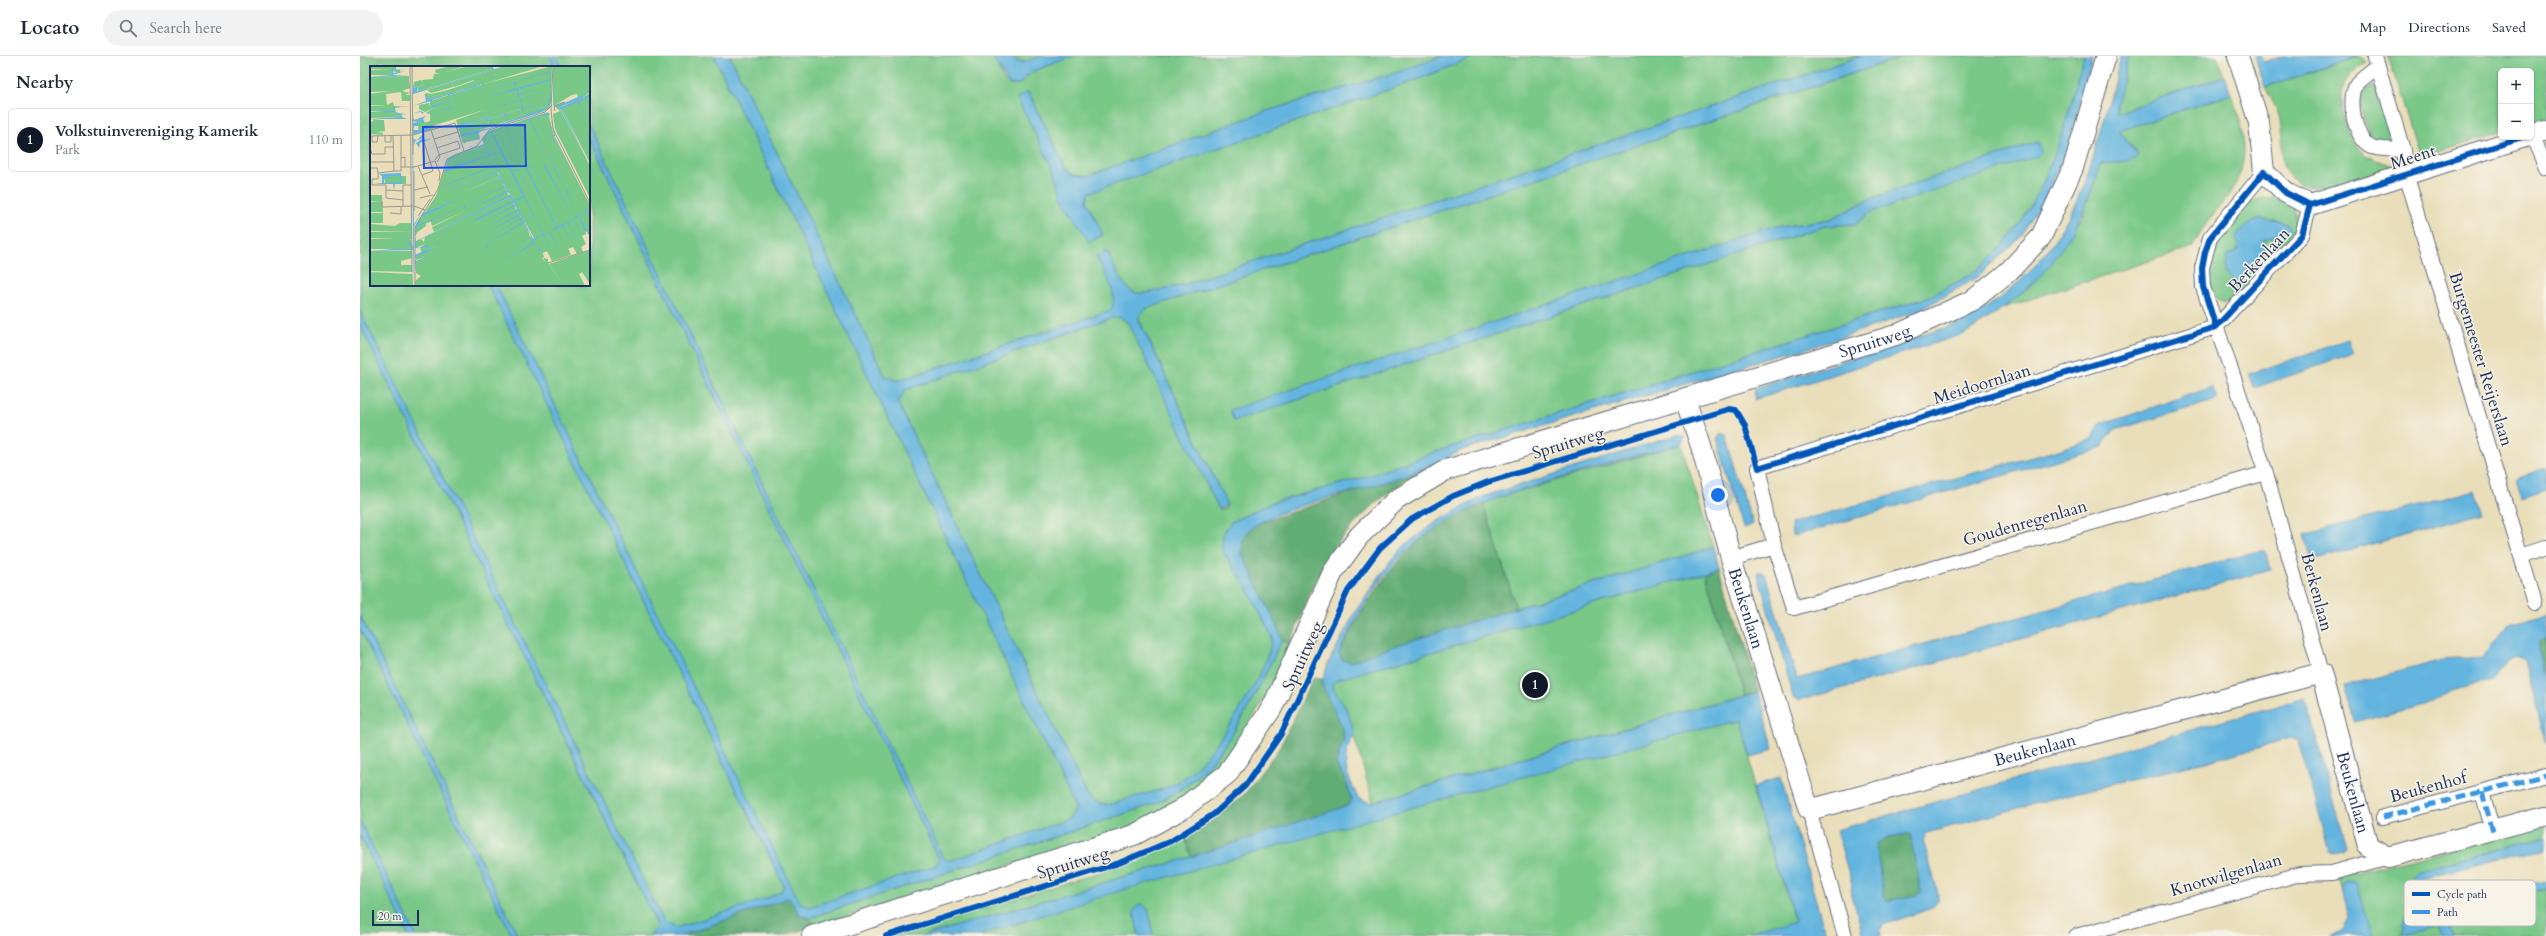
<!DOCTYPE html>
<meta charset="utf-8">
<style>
:root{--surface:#fff;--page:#f2f2f3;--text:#1f2937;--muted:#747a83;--line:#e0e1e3;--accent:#111827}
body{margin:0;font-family:Cardo,serif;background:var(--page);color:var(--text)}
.controls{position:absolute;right:12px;top:12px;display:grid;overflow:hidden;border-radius:6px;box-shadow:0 1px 3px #0004}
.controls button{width:36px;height:36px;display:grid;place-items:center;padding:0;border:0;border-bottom:1px solid var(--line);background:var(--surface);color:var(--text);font:20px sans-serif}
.scale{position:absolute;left:12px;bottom:10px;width:47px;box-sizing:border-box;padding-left:4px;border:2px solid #1b2f5e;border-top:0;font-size:11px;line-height:14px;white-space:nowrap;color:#1b2f5e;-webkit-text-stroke:3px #f7f3e8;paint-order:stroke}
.you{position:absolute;left:1358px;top:439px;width:14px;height:14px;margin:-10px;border:3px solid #fff;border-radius:50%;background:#1a73e8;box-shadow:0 0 0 6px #1a73e833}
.badge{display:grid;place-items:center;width:26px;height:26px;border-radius:50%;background:var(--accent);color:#fff;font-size:13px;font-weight:700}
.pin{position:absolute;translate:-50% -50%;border:2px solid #fff;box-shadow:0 1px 4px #0006}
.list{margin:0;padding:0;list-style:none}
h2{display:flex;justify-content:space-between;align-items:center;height:52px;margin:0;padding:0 16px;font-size:17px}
h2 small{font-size:13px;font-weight:400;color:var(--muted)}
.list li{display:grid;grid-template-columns:26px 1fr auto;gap:12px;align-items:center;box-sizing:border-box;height:64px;margin:0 8px 8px;padding:0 8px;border:1px solid var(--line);border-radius:6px}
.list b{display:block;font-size:15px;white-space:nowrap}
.list p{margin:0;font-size:13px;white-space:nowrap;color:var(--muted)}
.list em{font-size:13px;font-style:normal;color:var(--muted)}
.icon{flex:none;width:22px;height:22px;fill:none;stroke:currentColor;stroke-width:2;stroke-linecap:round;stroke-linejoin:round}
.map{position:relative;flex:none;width:2186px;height:880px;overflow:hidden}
header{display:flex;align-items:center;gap:24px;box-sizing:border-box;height:56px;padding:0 20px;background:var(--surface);border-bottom:1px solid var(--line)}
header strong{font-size:19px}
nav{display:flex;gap:22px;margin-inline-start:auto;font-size:14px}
.search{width:280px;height:36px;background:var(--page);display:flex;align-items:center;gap:10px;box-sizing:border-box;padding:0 14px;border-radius:22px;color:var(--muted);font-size:15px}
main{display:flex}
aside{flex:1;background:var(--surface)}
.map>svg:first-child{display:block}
</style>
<header>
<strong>Locato</strong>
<div class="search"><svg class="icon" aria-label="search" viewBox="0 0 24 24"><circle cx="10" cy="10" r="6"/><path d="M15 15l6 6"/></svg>Search here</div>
<nav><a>Map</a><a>Directions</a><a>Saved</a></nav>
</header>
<main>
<aside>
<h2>Nearby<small></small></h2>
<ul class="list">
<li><span class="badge">1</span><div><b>Volkstuinvereniging Kamerik</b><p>Park</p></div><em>110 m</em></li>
</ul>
</aside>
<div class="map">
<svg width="2186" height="880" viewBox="0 0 2186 880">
<rect width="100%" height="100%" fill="#f7f3e8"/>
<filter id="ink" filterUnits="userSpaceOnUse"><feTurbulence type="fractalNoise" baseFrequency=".025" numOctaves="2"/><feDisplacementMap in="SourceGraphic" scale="8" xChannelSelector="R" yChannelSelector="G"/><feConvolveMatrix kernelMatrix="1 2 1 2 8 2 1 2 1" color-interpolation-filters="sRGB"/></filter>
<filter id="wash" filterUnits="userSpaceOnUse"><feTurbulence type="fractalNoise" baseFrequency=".012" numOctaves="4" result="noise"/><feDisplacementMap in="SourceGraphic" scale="16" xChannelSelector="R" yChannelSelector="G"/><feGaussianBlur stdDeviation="0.9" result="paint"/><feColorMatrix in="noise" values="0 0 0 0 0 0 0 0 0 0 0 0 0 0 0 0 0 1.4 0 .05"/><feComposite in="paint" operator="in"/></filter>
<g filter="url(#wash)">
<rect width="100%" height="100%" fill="#e9deb9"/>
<!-- green -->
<path fill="#79c888" stroke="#4a7c73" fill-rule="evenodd" d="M0,0H190L195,11H28L24,4L18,7L20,11H11V229H128L424,830L420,836L408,843L315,872L304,866L0,255Z
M196,0H354L716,753L709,763L590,805L584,804L229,69V11H201Z
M370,0H633L645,26L660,28L671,16L714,0H1083L1038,16L907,55L727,120L714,118L705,110L669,37L657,42L695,117L703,142L743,179L727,145L728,137L1059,23L1113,1L1501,0L823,229C770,241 771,247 747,196L736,200C743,215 760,238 751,254L537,325L525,320Z
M651,0H681C670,4 661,10 651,0Z
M1546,0H1724C1703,76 1686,154 1624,208C1609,222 1586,231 1569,241L1069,398L1009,420L911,447L871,466L862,494L887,531L912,581C910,616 855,697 827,720C812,732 790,737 771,742C751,748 743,755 727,739L538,347L545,334L751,262L760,261L768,267L859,453H864L867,449L778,261L785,253ZM1678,86L1509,157L1496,168L1464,170L874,365L870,355L1416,172L1471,163L1510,143Z
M1769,0H1857L1864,20L1757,57L1756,48Z
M2000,0L2007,6C1978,23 1978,38 1987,68C1991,79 1994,89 2004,97C2011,103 2023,106 2032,110C2003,120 1936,153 1923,107C1919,93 1923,78 1920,64C1918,53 1910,41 1905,31Z
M2028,0H2186V62L2171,67V15H2141V76L2060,101Z
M2015,30L2033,87H2019L2009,79L1999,46L2005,34Z
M1871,38C1886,78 1893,108 1864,145C1852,160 1841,172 1833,191L1643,252L1671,230L1722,161L1741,107L1769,105L1777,96L1759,75Z
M229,81L579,803L577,809L449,851L440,848L136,229H229Z
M1913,141L1933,151C1940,166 1934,176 1926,189L1871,246L1864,247C1828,230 1866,163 1889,147C1896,143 1904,142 1913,141ZM1913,165L1928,168L1913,181L1904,185L1880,224L1867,199L1874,198L1879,189Z
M0,269L298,871L290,880H158L0,560Z
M1321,388L1353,491L1156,552L1123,446Z
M1345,516L1380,639L1013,746L986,652L972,631L973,626L976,624Z
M0,573L152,880H56L0,765Z
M922,584L930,588C906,643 879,696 832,735C789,772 719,788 666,804C596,826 526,848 456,870L449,862L794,748C802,743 812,739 820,734C870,700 896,636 922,584Z
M1376,663L1435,866L1389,880H793L788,853L774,857L779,880H617C866,797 1122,732 1376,663Z
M2186,769V781L2056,815L2049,824L2043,878L2080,869L2083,880H2013L1992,826L1985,827L1982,832L1978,821Z
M0,779L49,880H0Z
M825,781L831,801L563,880H532L753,812L807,791Z
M2186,833V880H2094L2090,865L2156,839Z"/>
<!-- forest -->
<path fill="#62ac74" stroke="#3e6e69" d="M1073,409C1029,429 979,476 958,520C947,542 939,566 930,588L922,584L914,563L882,498V486L887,475L899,467Z
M1123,446L1156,552L991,606L982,604L979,597C1017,526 1046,481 1123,446Z
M1359,512L1394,635L1380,639L1345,516Z
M2186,581V621L2179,596L2180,585Z
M953,622L963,623C964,644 985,659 984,681C984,689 979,700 976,708L986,725L992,744L987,750L972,756L831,801L825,781L856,762L884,739L920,691Z
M1550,778L1561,836L1557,839L1528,845L1523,839L1516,788L1528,781Z
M429,842L441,860L449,862L456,870L422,880H320Z"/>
<!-- water -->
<path fill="#64b5df" stroke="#40729e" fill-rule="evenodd" d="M190,0H196L201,11H195Z
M354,0H370L525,320L537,325L751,254C760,238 743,215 736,200L747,195C771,247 769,241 823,229L1501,0H1545L785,253L778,262L867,449L859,453L768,267L760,261L751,262L545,334L538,347L727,739C743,755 751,748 771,742C790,737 812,732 827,720C855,697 910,615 912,581L887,531L862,494L863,478L871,466L911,447L1009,420L1069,398L1569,241C1586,231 1609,222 1624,208C1686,154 1703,76 1724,0H1732L1707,94L1682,147L1659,183L1618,221L1560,254L1465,287L1102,394C1079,406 1056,416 1032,424C999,435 909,454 888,475C882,481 882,489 882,498L914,563L922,584C896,636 870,699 821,733C813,739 803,743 794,748L449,862L441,860L429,842L320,880H290L298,870L0,269V255L304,866L316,872L408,842L420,836L424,830L128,229H136L440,847L449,851L577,809L579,803L229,81V69L584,803L590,805L709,763L716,753Z
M633,0H651L656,5L663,7L681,0H714L671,16L660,28L649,29Z
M1083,0H1116L1059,23L729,137L727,145L743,179L729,186L703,142L695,117L657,42L668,36L705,110L714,118L727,120L907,55L1038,16Z
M1761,0H1769L1756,48L1757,57L1864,20L1871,38L1759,75L1778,99L1769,105L1741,107C1712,195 1682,230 1604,278L1395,343L1396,333L1600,267C1715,206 1730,116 1761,0Z
M1895,0H1901L1904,6L1923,0H1998L1905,31Z
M1678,86L1681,96L1676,101L1509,157L1496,168L1464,170L874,365L870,354L1416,172L1471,163L1510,143Z
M1901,163L1928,168L1931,174L1920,184L1913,181L1904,185L1905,194L1880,224L1875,227L1866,217L1867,199C1874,198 1877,197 1879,189L1876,184C1877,172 1890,167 1901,163Z
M1988,284L1993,298L1894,332L1889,318Z
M1852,331L1857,340V344L1755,374L1742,391L1434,480L1432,479L1431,467L1695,395L1732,383L1738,370Z
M1361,377L1367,379L1393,469L1384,472L1357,382Z
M1317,379L1325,381L1321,388C1282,398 1243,409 1205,421C1142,439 1081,457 1035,507C1011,533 994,566 979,597L982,604L991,606L1031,591L1353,491L1359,512L976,624L973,627L972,631L986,652L995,677C979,704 986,717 998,742L1011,747L1394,635L1411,693L1387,699L1376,663L1050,752L760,835L617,880H563L831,801L987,750L992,744L986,725L976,708L984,682L983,672L963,631V623L968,608L995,556L1030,505L1045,489L1078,465L1122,441Z
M2186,412V432L2162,440L2156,422Z
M2115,435L2123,457L1952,505L1945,479C2001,462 2059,451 2115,435Z
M1905,493L1910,514L1440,644L1433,641L1398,518L1400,515L1406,518L1437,623Z
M2186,558V581L2180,585L2179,596L2186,621V688L2165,606L2158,601L2149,605L2132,624L2089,636L2066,647L1995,666L1985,630L2083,604L2123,601L2151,567Z
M0,560L158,880H152L0,573Z
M1945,642L1987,792L1984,796L1975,798L1970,796L1938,684L1930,682L1845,706L1699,741L1567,777L1563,784L1578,837V845L1572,852L1523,869L1520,875L1521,880H1503L1491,835L1492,828L1476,774ZM1550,778L1561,836L1557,839L1528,845L1523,839L1516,788L1528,781Z
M1421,722L1466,880H1389L1435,866L1396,729Z
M0,765L56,880H49L0,779Z
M2186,781V792L2061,822L2055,831L2051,868L2082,860L2153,831L2186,824V833L2156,839L2090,865L2094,880H2083L2080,869L2043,879L2049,824L2056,815Z
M1992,825L1997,828L2013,880H1968L1983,876L1989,862L1982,832L1985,827Z
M782,848L788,853L793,880H779L774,857L776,851Z"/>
</g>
<g filter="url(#ink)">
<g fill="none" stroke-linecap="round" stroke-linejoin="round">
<!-- street casing -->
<g stroke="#636c7e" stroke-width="16">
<path id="street" d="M2015,0L2043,94L2046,118L2175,547
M2018,9C2012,15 2002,21 1997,27C1987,43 1994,83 2012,91C2020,94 2034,93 2043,94
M2172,79L2186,112
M1904,116L1850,182L1842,212L1843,231L1906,417L1961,617
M1906,417L1434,552L1414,489L1397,412L1856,271L1942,179L1950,149
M2161,499L2186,491
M1371,502L1414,489
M2122,736L2133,775
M1449,754L1485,880
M2023,761L2186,719
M1716,880L1940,818L1972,817L2028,801"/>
</g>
<!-- secondary casing -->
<g stroke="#636c7e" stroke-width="22">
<g id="secondary">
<path d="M1878,0L1899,67L1904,116L1926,137L1950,149L2165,81"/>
<path d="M2171,79L2186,75"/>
<path id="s1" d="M1325,343L1341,390L1371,502L1449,754L1961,617L2008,790L2028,801L2186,760"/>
<path id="s2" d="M452,880L774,779L822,753L867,718L912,652L973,516L999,480L1036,444L1086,414L1536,279L1613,244L1648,216L1681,181L1713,112L1746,0"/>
</g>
</g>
<!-- street -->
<use href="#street" stroke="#fff" stroke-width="14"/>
<!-- secondary -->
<use href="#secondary" stroke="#fff" stroke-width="20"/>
<!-- quiet -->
<path stroke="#3a97de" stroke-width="5" stroke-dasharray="10 5" stroke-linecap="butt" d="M2122,736L2133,775
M2023,761L2186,719"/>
<!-- cycleway casing -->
<g stroke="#f7f3e8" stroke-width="8">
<path id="cycleway" d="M1950,149L2165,81
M1856,271L1843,231L1842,212L1845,196L1850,182L1904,116L1926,137L1950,149
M526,880L759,807L811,785L854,758L885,730L921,678L988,535L1020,492L1052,463L1093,440L1128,426L1369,353L1376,354L1385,369L1397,412L1856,271L1942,179L1950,149"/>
</g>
<!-- cycleway -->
<use href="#cycleway" stroke="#0057b8" stroke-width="6"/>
</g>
</g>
<g text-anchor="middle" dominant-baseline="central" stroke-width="3" stroke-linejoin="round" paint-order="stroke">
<!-- street labels -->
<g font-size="17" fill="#1b2f5e" stroke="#f7f3e8">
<text transform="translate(2053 101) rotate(-18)">Meent</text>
<text transform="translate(1899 204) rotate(-47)">Berkenlaan</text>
<text stroke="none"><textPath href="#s2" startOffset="1280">Spruitweg</textPath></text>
<text transform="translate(2121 303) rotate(73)">Burgemeester Reijerslaan</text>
<text transform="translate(1622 328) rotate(-17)">Meidoornlaan</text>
<text transform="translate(1208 387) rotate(-17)">Spruitweg</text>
<text transform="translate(1665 467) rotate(-16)">Goudenregenlaan</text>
<text transform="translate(1957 536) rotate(75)">Berkenlaan</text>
<text stroke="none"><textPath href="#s1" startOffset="218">Beukenlaan</textPath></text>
<text transform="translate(943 600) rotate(-65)">Spruitweg</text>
<text stroke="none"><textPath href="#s1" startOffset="663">Beukenlaan</textPath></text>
<text transform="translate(2068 731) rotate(-15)">Beukenhof</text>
<text stroke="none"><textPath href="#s1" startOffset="1083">Beukenlaan</textPath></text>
<text transform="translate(713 807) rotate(-17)">Spruitweg</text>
<text transform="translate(1866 819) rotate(-16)">Knotwilgenlaan</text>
</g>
</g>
<!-- overview -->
<g transform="translate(10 10)">
<rect width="220" height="220" fill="#e9deb9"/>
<path d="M0,0H26V3L22,4H30V7L22,5L21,9H0V4L21,3H0ZM80,0H95L72,7L98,0H122V3L53,24L48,25L47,22L55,18L43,22L44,16L51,14L53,17L52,14L63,13L64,8L71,7H66L65,4ZM136,0H150L124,9L150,0H173L114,18L182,0L181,37L178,43L175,45L117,64L172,46L178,41L170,45L91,70L88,61L116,52L119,61L118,54L134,49L136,53V48L173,36L118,53L117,49L116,51L88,60L86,54L117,43L62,60L63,63L43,68V64L46,65L44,68L59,64V61L49,64L47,56H43L52,53L54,57L60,55V48L56,47L66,40L55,46L49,43V39L59,37L60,41V35L112,19L114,24L112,18L60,33L54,29L56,27L61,28L78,24L104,15V14L84,21L82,18L83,21L61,27L57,24ZM183,0H220V26L208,33L207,28L202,29L185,39L193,36L194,38L188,40L191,41L210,33L220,27V97L192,43L211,34L190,43L220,100V132L185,63L183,48L190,45L183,39ZM39,10V18H34H40V22L32,25L40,27L35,29H40V35H32L31,26L16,28L17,39L23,36L24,40L40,41H24V45H0V40L16,39H0V33H8H0V28L20,25L0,26V18H7H0V11ZM0,46H25L32,48V51L0,52ZM178,46L184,70L220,139V171L215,163L216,168L212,170L216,178L211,181L213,186L207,188L203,181L198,183L197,180L201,189L182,195L177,185L173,187L174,191L172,192L176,197L173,192L178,193V197L194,220H45V215L51,210L46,207L45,196L56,191L46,194L45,191L67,180L59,183L56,180L58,183L52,187L50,182L57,178L45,182V176L51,173L54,176L55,171L140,131L157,163L155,165L158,164L160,171L165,174L144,136L148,134L144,135L128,105L67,129L127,106L130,110L91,127L130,111L139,130L64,166L62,161L95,145L62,160L61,156L56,157V160L45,168V161L66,130L74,105L100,96L75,104L80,91L115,79L112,73L119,65ZM0,53L14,54L15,65L7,66L13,67V69L0,68V57H4H0L4,54ZM108,66L110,72L93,77L91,71ZM14,110H36V118L15,117ZM0,129H12L13,146H0V136H11L0,135ZM0,147H13V157H0ZM30,157H41L42,165H0V158L25,160ZM41,165V173L37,174H41V183H0V173H26L0,172V166ZM220,184V218L212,206L209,208L215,220H194L179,198ZM0,185H42V192L31,195V199H42L43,220H0V206L42,208V206L0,205Z" fill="#79c888"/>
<path d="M42,0V54L43,51L44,54L56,50L53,53L55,57L48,56V60H44V64H48V61L49,64L60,61L59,64L44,68L43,57L53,55H43V73L47,74L53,68L55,74L63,72L50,77L49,82L46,77L53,72L45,75L44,80L43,74L44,158L53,145L44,160V220L43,184L0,185L24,183V181L25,183H41V179L35,178H39L37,173L0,172L41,173V166L42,173L37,174L42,178L43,183ZM122,0L124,3L136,0L43,28V22L55,18L47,22V25L57,23L113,6L122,3ZM181,0V22L180,40L178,42L172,46L109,66L110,72L107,77L105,79L103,80L94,83L105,79L110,73L92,77L110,72L109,67L90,71L89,69L120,62L178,41L180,25L151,34V37L149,35L118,43L180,25V19L149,29V33L147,28L116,37L147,28V24L149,28L181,19V14L147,24L116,31L180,13L181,6L146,16V21L144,17L116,25L181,5ZM22,3L35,4H23V7L35,5L22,9L40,10L0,11L21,9ZM104,16L105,20L113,18L114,24L112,19L79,29L82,42L56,49L82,41L80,36L66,40L52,48L51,46L43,47L51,45L54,47L62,41L61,35L43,40L56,35L55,29L60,33L84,26L83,23L85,26L104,20ZM78,29L80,35L62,40V34ZM220,26L210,33L220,29L216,32L220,41L215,32L209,36L220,59L208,36L192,43L220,100L190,42L210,33L190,41H185ZM179,35L153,43L154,49L152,43L136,48V55L134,49L118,54L119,61L116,52L88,61L89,67L86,60L116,51L117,48L118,53L151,43V38L153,42ZM24,41L32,42H25L26,47L36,48L29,49L26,48L24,46H16L15,52L32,51L37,53H0L15,52V46L0,45H24ZM174,48L179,47L180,49L186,73L220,139L186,74L185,70L180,71L184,69L180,49L168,50L186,87L168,51L160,53L178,91L186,88L179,91L184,102L192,99L185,103L196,125L203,122L197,126L208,149L220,142L216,145L220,152L215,146L209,149L218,166L215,165L216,168L209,150L204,153L212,169L203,153L198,156L210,180L197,156L193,160L203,179L192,160L187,162L194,176L187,163L180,165L189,182L179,166L174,169L182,185L173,169L162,175L165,177L168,183L170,182L172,185L168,184L164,177L162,179L127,199L163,177L161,176L162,173L160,171L124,192L161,170L158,164L151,168L157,163L154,157L117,178L118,184L115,179L153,156L151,153L113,175L151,152L150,149L111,170L149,148L148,145L108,165L147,144L146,140L106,159L145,139L143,136L107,154H103L142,135L140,131L45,176L46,179L52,177L45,180L49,182L103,155L57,178L59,183L67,180L58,185L59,189L57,186L45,191L46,195L56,191L51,194L55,193L46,196L45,205V189L58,183L56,180L50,182H45V172L46,175L140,129L138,126L112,138L98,144L137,125L135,121L96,138L135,120L132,116L93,132L132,116L130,111L91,127L130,110L128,106L67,129L127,105L125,100L72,121V120L125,99L144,135L153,130L130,85L121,89V91L117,90L73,107L74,103L119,89L115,79L120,88L130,85L121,66L114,71L115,79L82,90L75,102L78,93L83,89L114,78L112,73L115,69L118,66ZM159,54L208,149L203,152L175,98H173L203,152L198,156L195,151L197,156L192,158L161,98L156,100L161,99L192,158L187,161L156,100L149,103L155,101L186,161L180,165L171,148L180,165L174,168L165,151L173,168L163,173L145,136L154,131L164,150L156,155L165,151L143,106L149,104L171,147L149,103L142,105L122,66L128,63L148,102L128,63L135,61L155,100L135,62L141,60L160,97L141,60L147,58L166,95L147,58L151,56L173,98L151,56ZM31,107L32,118H25L24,124L23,118H4L12,117V110L9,108ZM14,110H29L31,116L14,117V113L24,112ZM92,132L51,151L50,157L46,160L95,139L96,144L93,140L46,161L47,163L53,160V161L45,164V168L48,166L45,170V160L53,147Z" fill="#64b5df" fill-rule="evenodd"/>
<path fill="none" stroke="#979895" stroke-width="1" d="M40,0L42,206M42,0L43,89M183,0L181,43L183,63L220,137M185,45L184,40L195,36M61,64L85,57L88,66M15,69V76H21V69M23,69L24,105M0,70L43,69L61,64L64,73L88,66L94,85M2,70V76H7L8,70M64,73L70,91L67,96M0,82L2,88H15V81H24M31,92L35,91V101M65,94L69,89L90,82L88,75L67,82M65,95L70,107L69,115M0,96H24M48,100L60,128M31,101H44L65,95M0,102H7L8,107L24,105M24,105H31V70M44,105V140L55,144M8,107V113H2V119H16V124L33,125M52,109L63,105L54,76M16,124V132L33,134M44,124L58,121M50,132L63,129M12,136V141L44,140V145M33,140V119H42M20,147L31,148V140M48,150L60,133M178,197L220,184M45,220V161L68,123L77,93L107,80L119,64L175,46L182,39"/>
<path fill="#1d4ed8" fill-opacity="0.15" stroke="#1d4ed8" stroke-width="2" d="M155,59L156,100L54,102L53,61Z"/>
<rect width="220" height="220" fill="none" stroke="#1b2f5e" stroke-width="2"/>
</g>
<!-- legend -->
<rect x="2044" y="824" width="132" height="46" rx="6" fill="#f7f3e8" stroke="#b5b8bf" stroke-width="1"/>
<rect x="2052" y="836" width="18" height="4" fill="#0057b8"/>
<rect x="2052" y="854" width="18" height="4" fill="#3a97de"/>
<g font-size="11" fill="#1b2f5e">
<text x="2077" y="842">Cycle path</text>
<text x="2077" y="860">Path</text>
</g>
</svg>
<div class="controls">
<button>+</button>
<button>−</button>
</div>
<div class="scale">20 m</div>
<div class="you"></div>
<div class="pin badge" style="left:1175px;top:629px">1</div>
</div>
</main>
